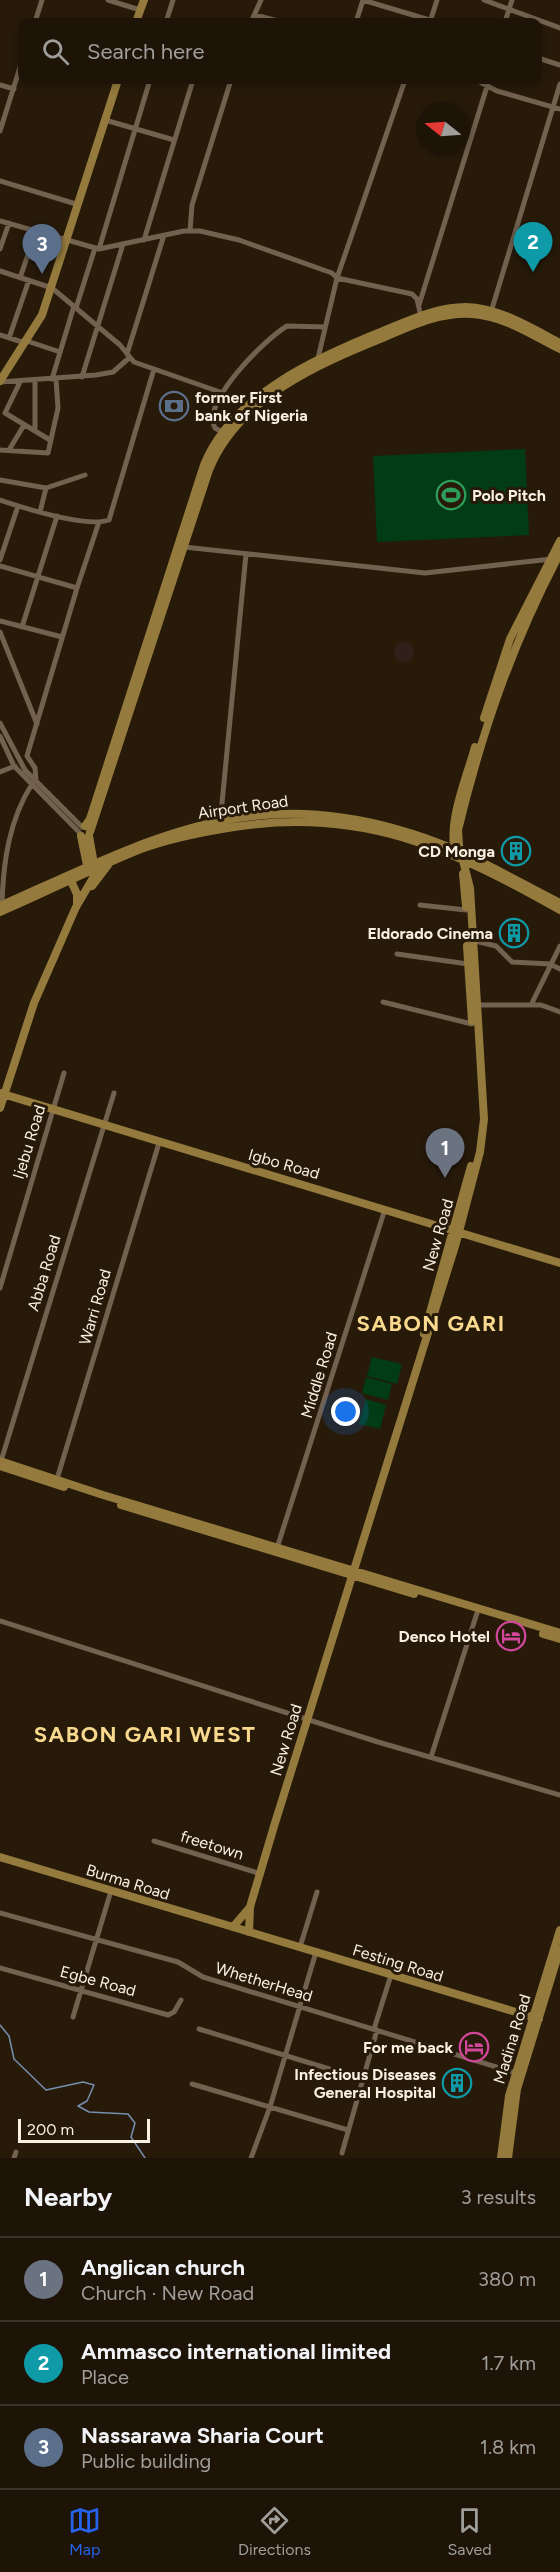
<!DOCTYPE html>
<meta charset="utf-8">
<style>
:root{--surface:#1d1407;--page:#2a2115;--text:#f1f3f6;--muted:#a09e9b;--line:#3b3328;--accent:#2563eb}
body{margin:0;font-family:Figtree,sans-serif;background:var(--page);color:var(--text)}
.compass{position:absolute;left:416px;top:102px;width:54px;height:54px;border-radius:50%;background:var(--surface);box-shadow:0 3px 9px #0003;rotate:287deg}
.scale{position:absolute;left:18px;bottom:15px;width:132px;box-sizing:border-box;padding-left:6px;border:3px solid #f9f0e4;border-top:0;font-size:16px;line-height:21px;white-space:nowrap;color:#f9f0e4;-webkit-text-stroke:4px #271a09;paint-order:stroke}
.you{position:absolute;left:346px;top:1412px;width:21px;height:21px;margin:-15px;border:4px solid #fff;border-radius:50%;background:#1a73e8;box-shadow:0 0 0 9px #1a73e833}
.badge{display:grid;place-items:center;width:39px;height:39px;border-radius:50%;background:var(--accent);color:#fff;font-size:20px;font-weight:700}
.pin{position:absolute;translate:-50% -50px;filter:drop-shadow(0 2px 3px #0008)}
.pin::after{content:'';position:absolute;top:32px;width:21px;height:18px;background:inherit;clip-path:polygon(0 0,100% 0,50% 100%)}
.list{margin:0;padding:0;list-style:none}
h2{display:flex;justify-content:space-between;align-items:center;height:78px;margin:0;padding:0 24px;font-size:26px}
h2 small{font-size:20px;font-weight:400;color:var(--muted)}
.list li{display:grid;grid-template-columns:39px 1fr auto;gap:18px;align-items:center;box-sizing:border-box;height:84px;padding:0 24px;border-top:2px solid var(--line)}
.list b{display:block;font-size:22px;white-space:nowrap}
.list p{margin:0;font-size:20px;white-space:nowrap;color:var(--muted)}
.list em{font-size:20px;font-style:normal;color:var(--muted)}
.icon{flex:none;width:33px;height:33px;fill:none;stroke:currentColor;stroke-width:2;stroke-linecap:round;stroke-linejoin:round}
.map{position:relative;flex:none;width:560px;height:2158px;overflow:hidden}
.search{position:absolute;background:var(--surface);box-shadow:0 3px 9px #0003;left:18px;right:18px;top:18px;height:66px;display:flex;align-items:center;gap:15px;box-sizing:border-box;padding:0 21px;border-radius:12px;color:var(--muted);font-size:22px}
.sheet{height:330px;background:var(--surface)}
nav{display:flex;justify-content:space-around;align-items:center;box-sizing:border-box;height:84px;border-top:2px solid var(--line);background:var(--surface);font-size:16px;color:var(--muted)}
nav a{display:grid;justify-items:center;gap:3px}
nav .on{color:var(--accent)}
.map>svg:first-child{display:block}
</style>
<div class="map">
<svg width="560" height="2158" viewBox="0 0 560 2158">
<rect width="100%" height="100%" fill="#271a09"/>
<!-- industrial -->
<path fill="#311f19" d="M394 652a10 10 0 1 1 20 0a10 10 0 1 1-20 0Z"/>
<!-- green -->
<path fill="#013c17" d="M525,449L529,535L377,542L373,456Z
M372,1357L402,1364L397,1384L367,1376Z
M366,1377L392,1384L388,1400L362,1393Z
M366,1399L386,1405L380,1429L359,1424Z"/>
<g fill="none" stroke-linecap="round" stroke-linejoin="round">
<!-- stream -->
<path stroke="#7590ae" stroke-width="1.5" d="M0,2025L9,2036L14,2059L46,2090L83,2082L94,2085L87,2101L78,2106L89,2112L128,2114L135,2123L131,2137L145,2158"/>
<!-- street -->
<path stroke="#71614e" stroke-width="5" d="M108,0L137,9
M363,0L436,22
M484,0L560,28
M255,15L282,22
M35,22L42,0
M166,22L173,0
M251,22L261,0
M356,22L363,0
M430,22L437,0
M505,22L512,0
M538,58L560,65
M476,80L497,91L560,109
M0,85L14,89
M105,120L174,140
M0,131L22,61
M0,181L76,204
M0,221L99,249L184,231H200L239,240L332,273L337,278L412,294L417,299L421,317
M190,231L192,205L231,80
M144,240L193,80
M0,249L9,223
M99,249L150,80
M0,271L49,287
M20,278L36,231
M52,288L120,345L134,362L220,392
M419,305L489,80
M76,308L95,248
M491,312L560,84
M0,335L22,342
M9,338L29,280
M27,341L60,352
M127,354L164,235
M318,358L337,278L405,80
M82,377L123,244
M52,379L74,306
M35,381V430
M0,382L96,375L113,372L129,358
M20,382L5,413L50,440
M224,433L215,428C200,403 265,339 287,326L325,327
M0,450L48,453L58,408L56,379
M9,450L24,425
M0,480L46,488L85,475
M0,500C24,508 86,528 109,520L154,369
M40,512L46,488
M184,547L425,573L552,559
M0,560L18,506
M0,566L77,588
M0,621L62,637
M22,627L57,516
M0,632L37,724
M0,723L25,770L82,827
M0,736L14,766L79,832
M0,772L15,766
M36,780L35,768L27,756L77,588L99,522
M220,824L246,554
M2,905C3,863 9,820 32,784
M420,905L466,910
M467,939L496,946L512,962L550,964L560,969
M397,954L468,964
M383,1002L472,1024
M476,1005H541L560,1012
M531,1005L560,946
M0,1288L64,1073
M1,1461L114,1093
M57,1479L159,1143
M277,1548L385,1209
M0,1621L378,1742L560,1795
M431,1757L477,1613
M154,1841L261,1874
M0,1913L178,1962L203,1977L519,2074
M300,1947L317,1892
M0,1968L168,2015L174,2012L181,2000
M73,2017L111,1891
M199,2029L362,2079
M374,2029L391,1975
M192,2084L348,2130
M342,2153L377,2030
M14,2158L16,2152
M251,2158L270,2107L316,1952"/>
<!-- secondary -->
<path stroke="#947a3d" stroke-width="8" d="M136,22L144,0
M0,381L42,315L118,80
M484,718L510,639L560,541
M85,826L90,819L204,465C232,395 318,357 383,331C410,320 436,307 466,307C500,308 531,328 560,343
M90,832L209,470C238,398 318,364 385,337C413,325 441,312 472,314C504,316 532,335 560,349
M81,836L88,870
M456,854C446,825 467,777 475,747
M463,874L466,907
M71,881L77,894V905
M92,886L108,865
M0,906C152,838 255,779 425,838C472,854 516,881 560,903
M0,912C47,892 93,868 141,849C171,838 202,832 234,827C362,807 450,848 560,910
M467,946L472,1021
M0,1093L560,1263
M0,1108L34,1003L76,907L93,878L95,870L89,836
M424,1334L471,1166
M0,1461L103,1495L560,1633
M0,1466L64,1487
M121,1505L414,1594
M543,1634L560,1639
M0,1857L539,2019
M233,1927L250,1907
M249,1932L250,1907L275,1823L456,1243L480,1152L484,1119L470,888L459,845L458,830C482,731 513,642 560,553
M501,2158L509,2096L560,1930
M508,2158L517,2089L560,1949"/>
</g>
<!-- icons -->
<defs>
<g id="bank-ring" transform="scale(1.5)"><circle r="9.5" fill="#271a09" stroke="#5c6f8a" stroke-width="1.5"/><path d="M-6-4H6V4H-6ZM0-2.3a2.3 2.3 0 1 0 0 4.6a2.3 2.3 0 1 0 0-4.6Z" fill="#5c6f8a"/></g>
<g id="stadium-ring" transform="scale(1.5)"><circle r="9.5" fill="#271a09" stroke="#2e9e5b" stroke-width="1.5"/><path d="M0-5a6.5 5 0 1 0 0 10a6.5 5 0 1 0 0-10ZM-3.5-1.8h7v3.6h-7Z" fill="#2e9e5b"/></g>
<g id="building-ring" transform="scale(1.5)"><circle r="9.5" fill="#271a09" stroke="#0f9aa8" stroke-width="1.5"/><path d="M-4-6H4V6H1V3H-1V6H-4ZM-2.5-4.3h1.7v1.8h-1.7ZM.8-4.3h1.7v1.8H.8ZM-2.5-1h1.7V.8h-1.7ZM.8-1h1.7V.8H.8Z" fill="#0f9aa8"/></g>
<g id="hotel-ring" transform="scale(1.5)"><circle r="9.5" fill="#271a09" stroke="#d1479c" stroke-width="1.5"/><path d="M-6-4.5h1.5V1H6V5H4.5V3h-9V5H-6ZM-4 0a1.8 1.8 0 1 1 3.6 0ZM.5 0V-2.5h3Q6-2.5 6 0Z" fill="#d1479c"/></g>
</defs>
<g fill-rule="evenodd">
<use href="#bank-ring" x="174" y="406"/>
<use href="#stadium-ring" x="451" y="495"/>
<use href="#building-ring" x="516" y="851"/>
<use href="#building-ring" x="514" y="933"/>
<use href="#hotel-ring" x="511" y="1636"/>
<use href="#hotel-ring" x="474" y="2047"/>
<use href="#building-ring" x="457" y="2083"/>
</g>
<g text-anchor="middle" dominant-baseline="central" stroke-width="6" stroke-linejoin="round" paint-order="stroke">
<!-- poi labels -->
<g font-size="16" font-weight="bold" fill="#f9f0e4" stroke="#271a09" text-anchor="end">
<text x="195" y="397" text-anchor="start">former First<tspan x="195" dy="18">bank of Nigeria</tspan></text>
<text x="472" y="495" text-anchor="start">Polo Pitch</text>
<text x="495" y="851">CD Monga</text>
<text x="493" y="933">Eldorado Cinema</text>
<text x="490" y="1636">Denco Hotel</text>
<text x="453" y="2047">For me back</text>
<text x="436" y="2074">Infectious Diseases<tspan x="436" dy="18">General Hospital</tspan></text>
</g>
<!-- street labels -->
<g font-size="16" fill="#f9f0e4" stroke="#271a09">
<text transform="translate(243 807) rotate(-8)">Airport Road</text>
<text transform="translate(29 1142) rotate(-73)">Ijebu Road</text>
<text transform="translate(284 1164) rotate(16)">Igbo Road</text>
<text transform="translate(438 1235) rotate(-74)">New Road</text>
<text transform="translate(44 1273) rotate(-73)">Abba Road</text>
<text transform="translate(95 1307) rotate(-74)">Warri Road</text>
<text transform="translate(319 1375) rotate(-73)">Middle Road</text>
<text transform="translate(286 1740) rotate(-73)">New Road</text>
<text transform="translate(212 1845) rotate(17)">freetown</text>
<text transform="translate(128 1882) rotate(17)">Burma Road</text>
<text transform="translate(398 1963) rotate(17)">Festing Road</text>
<text transform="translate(98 1981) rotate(15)">Egbe Road</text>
<text transform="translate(264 1982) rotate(17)">WhetherHead</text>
<text transform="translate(512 2039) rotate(-73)">Madina Road</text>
</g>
<!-- district labels -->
<g font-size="22" font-weight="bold" letter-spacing="1.5" fill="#f8d98e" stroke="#271a09">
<text x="431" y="1323">SABON GARI</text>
<text x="145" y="1734">SABON GARI WEST</text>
</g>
</g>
</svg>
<svg class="compass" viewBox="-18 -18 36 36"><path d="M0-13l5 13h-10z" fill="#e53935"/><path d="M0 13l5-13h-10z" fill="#a09e9b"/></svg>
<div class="scale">200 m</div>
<div class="you"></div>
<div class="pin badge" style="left:445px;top:1178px;background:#6b7280">1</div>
<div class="pin badge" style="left:533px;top:272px;background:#0f9aa8">2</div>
<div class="pin badge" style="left:42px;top:274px;background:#5c6f8a">3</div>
<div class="search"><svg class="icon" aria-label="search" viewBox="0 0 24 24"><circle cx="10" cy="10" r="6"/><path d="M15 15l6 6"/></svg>Search here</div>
</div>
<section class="sheet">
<h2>Nearby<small>3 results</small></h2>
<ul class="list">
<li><span class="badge" style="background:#6b7280">1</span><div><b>Anglican church</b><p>Church · New Road</p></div><em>380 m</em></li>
<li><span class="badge" style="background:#0f9aa8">2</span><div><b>Ammasco international limited</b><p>Place</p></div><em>1.7 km</em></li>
<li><span class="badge" style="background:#5c6f8a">3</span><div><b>Nassarawa Sharia Court</b><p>Public building</p></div><em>1.8 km</em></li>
</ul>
</section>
<nav>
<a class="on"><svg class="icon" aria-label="map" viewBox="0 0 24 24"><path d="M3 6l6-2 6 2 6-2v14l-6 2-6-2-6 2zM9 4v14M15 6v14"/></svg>Map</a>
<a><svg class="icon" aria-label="directions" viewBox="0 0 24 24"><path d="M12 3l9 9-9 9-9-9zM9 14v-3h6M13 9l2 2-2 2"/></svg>Directions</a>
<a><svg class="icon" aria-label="saved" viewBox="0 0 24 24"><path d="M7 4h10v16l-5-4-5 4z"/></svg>Saved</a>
</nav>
